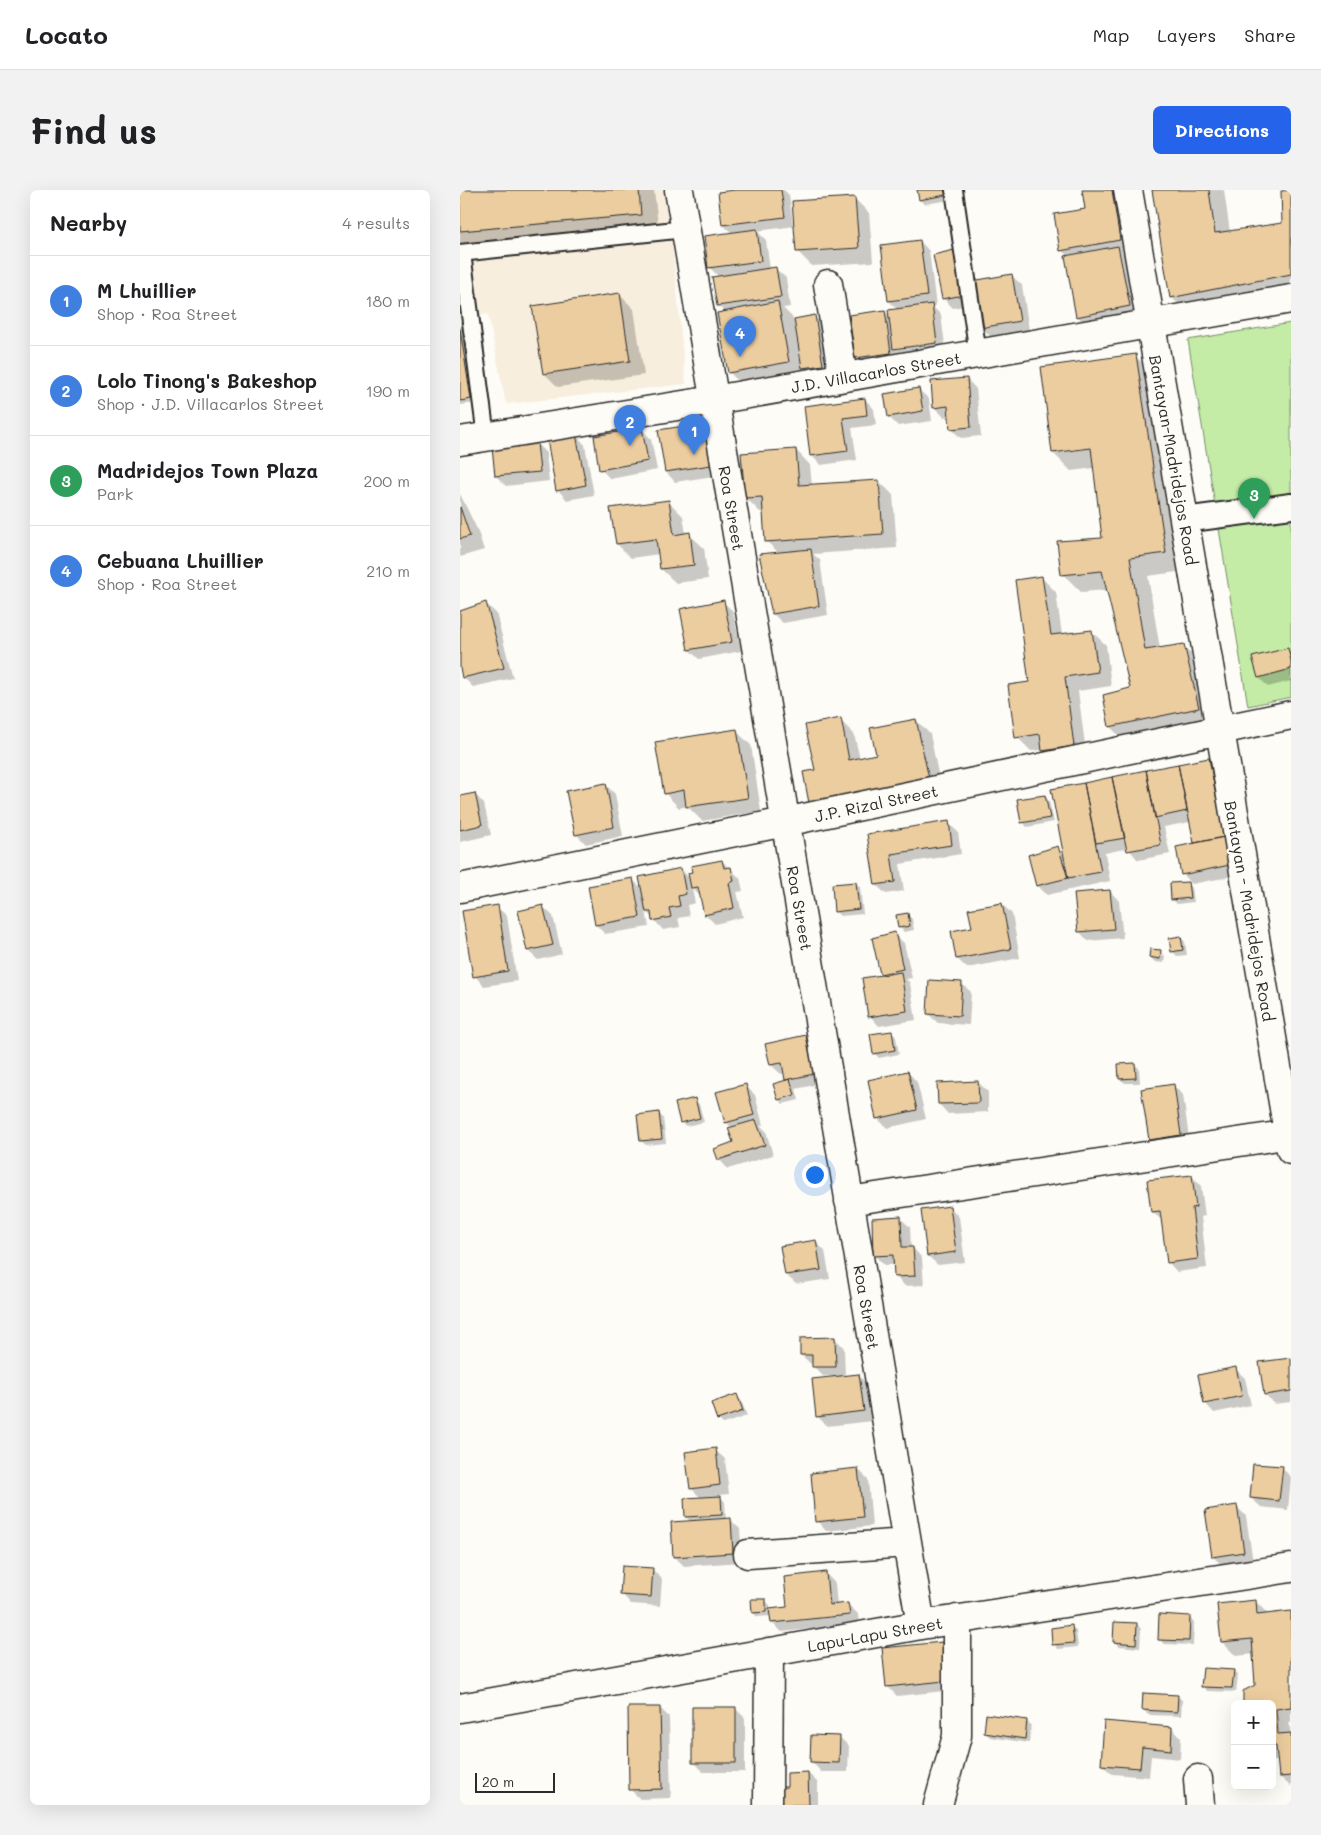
<!DOCTYPE html>
<meta charset="utf-8">
<style>
:root{--surface:#fff;--page:#f2f2f2;--text:#202124;--muted:#757577;--line:#e0e0e0;--accent:#2563eb}
body{margin:0;font-family:Mali,sans-serif;background:var(--page);color:var(--text)}
.controls{position:absolute;right:15px;bottom:15px;display:grid;overflow:hidden;border-radius:8px;box-shadow:0 5px 20px #0002}
.controls button{width:45px;height:45px;display:grid;place-items:center;padding:0;border:0;border-bottom:1px solid var(--line);background:var(--surface);color:var(--text);font:25px sans-serif}
.scale{position:absolute;left:15px;bottom:12px;width:80px;box-sizing:border-box;padding-left:5px;border:2px solid #2b2b2b;border-top:0;font-size:14px;line-height:18px;white-space:nowrap;color:#2b2b2b;-webkit-text-stroke:4px #fdfcf7;paint-order:stroke}
.you{position:absolute;left:354px;top:984px;width:18px;height:18px;margin:-12px;border:4px solid #fff;border-radius:50%;background:#1a73e8;box-shadow:0 0 0 8px #1a73e833}
.badge{display:grid;place-items:center;width:32px;height:32px;border-radius:50%;background:var(--accent);color:#fff;font-size:16px;font-weight:700}
.pin{position:absolute;translate:-50% -41px;filter:drop-shadow(0 1px 2px #0008)}
.pin::after{content:'';position:absolute;top:26px;width:18px;height:15px;background:inherit;clip-path:polygon(0 0,100% 0,50% 100%)}
.list{margin:0;padding:0;list-style:none}
h2{display:flex;justify-content:space-between;align-items:center;height:65px;margin:0;padding:0 20px;font-size:21px}
h2 small{font-size:16px;font-weight:400;color:var(--muted)}
.list li{display:grid;grid-template-columns:32px 1fr auto;gap:15px;align-items:center;box-sizing:border-box;height:90px;padding:0 20px;border-top:1px solid var(--line)}
.list b{display:block;font-size:19px;white-space:nowrap}
.list p{margin:0;font-size:16px;white-space:nowrap;color:var(--muted)}
.list em{font-size:16px;font-style:normal;color:var(--muted)}
.map{position:relative;flex:none;width:831px;height:1615px;overflow:hidden;border-radius:8px}
header{display:flex;align-items:center;gap:30px;box-sizing:border-box;height:70px;padding:0 25px;background:var(--surface);border-bottom:1px solid var(--line)}
header strong{font-size:24px}
nav{display:flex;gap:28px;margin-inline-start:auto;font-size:18px}
.intro{display:flex;align-items:center;justify-content:space-between;box-sizing:border-box;height:120px;padding:0 30px}
h1{margin:0;font-size:35px}
.button{padding:12px 22px;border-radius:8px;background:var(--accent);color:#fff;font-size:18px;font-weight:700}
main{display:flex;gap:30px;padding:0 30px}
aside{flex:1;background:var(--surface);border-radius:8px;box-shadow:0 5px 20px #0002}
.map>svg:first-child{display:block}
</style>
<header>
<strong>Locato</strong>
<nav><a>Map</a><a>Layers</a><a>Share</a></nav>
</header>
<div class="intro"><h1>Find us</h1><a class="button">Directions</a></div>
<main>
<aside>
<h2>Nearby<small>4 results</small></h2>
<ul class="list">
<li><span class="badge" style="background:#3f7fe0">1</span><div><b>M Lhuillier</b><p>Shop · Roa Street</p></div><em>180 m</em></li>
<li><span class="badge" style="background:#3f7fe0">2</span><div><b>Lolo Tinong's Bakeshop</b><p>Shop · J.D. Villacarlos Street</p></div><em>190 m</em></li>
<li><span class="badge" style="background:#2e9e5b">3</span><div><b>Madridejos Town Plaza</b><p>Park</p></div><em>200 m</em></li>
<li><span class="badge" style="background:#3f7fe0">4</span><div><b>Cebuana Lhuillier</b><p>Shop · Roa Street</p></div><em>210 m</em></li>
</ul>
</aside>
<div class="map">
<svg width="831" height="1615" viewBox="0 0 831 1615">
<rect width="100%" height="100%" fill="#fdfcf7"/>
<filter id="ink" filterUnits="userSpaceOnUse"><feTurbulence type="fractalNoise" baseFrequency=".02" numOctaves="2"/><feDisplacementMap in="SourceGraphic" scale="10" xChannelSelector="R" yChannelSelector="G"/><feConvolveMatrix kernelMatrix="1 2 1 2 8 2 1 2 1" color-interpolation-filters="sRGB"/></filter>
<g filter="url(#ink)">
<!-- built -->
<path fill="#f8eedd" d="M0,0H207L226,194L46,214L28,124L0,128Z"/>
<!-- green -->
<path fill="#c4eca7" stroke="#788c69" d="M831,133V507L788,516L728,150Z"/>
<!-- shadow -->
<path fill="#0003" d="M0,0H194L199,43L0,60Z
M285,0H324L329,5L333,35L395,9L409,23L413,72L352,76L338,62L336,36L297,41L306,50L310,80L316,79L326,88L330,117L323,118L335,130L355,127L364,136L372,184L352,187L345,180L347,190L288,201L269,182L265,122L258,116L254,88L259,87L249,77L272,43L263,35Z
M458,0H488L490,10L465,14L460,10Z
M623,0H658L669,60L662,61L672,71L683,130L632,140L617,126L608,66L601,60L626,20Z
M694,0H764L770,42L824,34L831,2V106L730,125L711,107Z
M460,51L469,61L476,116H472L481,125L486,162L444,168L438,163L440,172L405,177L396,167L425,122L430,127L438,120L429,111Z
M493,61L503,71L513,114L493,118L484,109L474,66Z
M552,86L562,95L569,140L531,147L521,137Z
M160,105L174,119L184,185L98,197L84,183Z
M0,131L2,133L15,213L0,215Z
M675,166L694,184L724,381L688,386L700,459L723,456L742,474L756,536L669,555L650,537L645,506L672,499L648,400L621,402L603,384L643,349L635,278L611,281L593,263Z
M507,189L516,199L521,246L501,248L491,239L490,226L484,227L474,217Z
M459,200L469,209L472,231L438,236L429,227Z
M405,209L414,219L416,235L392,238L397,270L361,275L351,265L345,217Z
M244,234L253,244L260,285L215,292L206,282L200,241Z
M182,239L191,249L197,280L150,289L141,279Z
M116,245L125,255L134,305L107,310L98,300Z
M76,253L86,263L89,291L46,296L36,286L33,258Z
M336,260L350,275L352,296L419,291L433,305L437,358L353,364L360,370L368,425L323,433L313,424L319,363L307,352L304,322H300L286,308Z
M0,304L17,339L24,360L0,367Z
M209,312L223,326L226,344H229L244,358L248,389L216,393L201,379L199,364L171,368L157,354Z
M582,388L596,402L602,445L631,441L646,455L651,496L618,501L627,570L597,574L582,560L571,561L557,547L570,493Z
M263,412L273,421L281,461L239,469L229,460L221,420Z
M26,414L36,423L53,488L13,497L3,487L0,470V422Z
M827,459L831,463V491L808,497L799,488Z
M380,530L394,544L400,569L417,565L456,530L470,544L482,603L357,581Z
M276,541L291,555L301,621L242,631L227,616L219,618L205,603Z
M748,569L758,579L779,685L732,694L723,684L735,654L730,632L704,637L710,664L678,670L668,658L645,663L650,691L587,705L577,695L597,658L605,666L592,600Z
M146,595L155,604L163,646L126,654L116,644Z
M15,604L24,614L31,645L0,652V608Z
M585,606L589,611L594,632L567,637L563,632Z
M488,633L498,642L501,664L440,674L444,701L426,704L416,695L408,645Z
M262,671L280,688L283,701L277,702L283,727L255,734L245,724L241,707L232,698L235,713L227,715L229,726L218,728L220,737L203,740L186,721L189,737L145,744L136,735L172,689L182,699L221,679L230,689Z
M396,693L400,697L403,724L380,726L375,721Z
M728,693L732,698L734,712L717,714L712,709Z
M650,701L659,711L663,748L628,751L619,741Z
M542,714L552,724L560,768L507,778L497,769L514,738Z
M37,717L47,726L57,791L24,796L15,786Z
M83,717L93,726L102,764L78,770L68,761Z
M447,724L452,729L454,740L444,742L440,738Z
M434,744L444,753L452,788L446,789L450,793L456,830L419,836L410,826L421,785L413,748Z
M721,747L725,752L727,765L717,766L713,762Z
M700,762L705,766L704,773L695,772L690,767Z
M501,793L511,802L509,835L478,833L468,824Z
M432,842L436,847L439,864L419,868L414,863Z
M346,847L356,856L363,893L336,899L339,910L323,914L319,909L328,891L325,883L321,884L311,875Z
M674,874L679,878L680,893H665L660,889Z
M448,882L457,892L466,929L427,938L417,928Z
M518,892L528,902V922L488,924L479,914Z
M286,896L295,905L303,935H300L306,941L313,965L268,979L259,969L274,953L272,938L266,932Z
M714,896L723,905L730,955L700,959L690,950Z
M234,910L239,914L244,932L226,936L221,932Z
M199,923L203,928L206,953L186,955L181,951L179,926Z
M732,986L741,996L745,1026L741,1027L747,1078L717,1082L708,1072L703,1031L692,1022Z
M490,1017L499,1027L505,1072L478,1075L468,1066L462,1021Z
M440,1028L450,1037L451,1058H453L462,1068L464,1095L445,1096L435,1086V1075H424L414,1065Z
M355,1051L365,1061L370,1089L336,1094L326,1085Z
M375,1148L384,1158L385,1187L398,1185L408,1195L413,1231L367,1236L358,1227L371,1186H363L354,1177V1174H351L341,1165Z
M831,1169V1212L814,1214L805,1204Z
M775,1179L785,1188L791,1215L754,1223L745,1213Z
M276,1205L281,1210L287,1226L263,1234L258,1229Z
M255,1260L265,1269L269,1304L259,1305L265,1312L266,1330L270,1329L280,1339L282,1372L224,1376L215,1367L231,1332L226,1327L241,1308L231,1298Z
M822,1278L831,1287L828,1320L801,1317L791,1308Z
M398,1279L408,1289L412,1336L366,1341L357,1331Z
M776,1316L786,1326L793,1372L763,1376L753,1367Z
M192,1379L202,1389L200,1416L171,1414L162,1404Z
M365,1383L375,1393L377,1415L388,1414L398,1424L399,1434L322,1442L312,1433L311,1426L297,1427L293,1422L305,1410L310,1415V1420L329,1418Z
M795,1411L809,1425L831,1422V1533H829L831,1544V1597L820,1587L819,1571H812V1514L797,1496L795,1464L776,1466L762,1452Z
M729,1427L734,1432L733,1455L704,1454L699,1449Z
M677,1434L681,1439L680,1458L659,1456L654,1452Z
M612,1437L616,1441L618,1457L598,1459L594,1454Z
M481,1454L491,1463L494,1500L437,1506L427,1496Z
M773,1481L778,1485L776,1502L747,1501L743,1496Z
M717,1506L722,1510L721,1526L688,1525L684,1520Z
M200,1518L209,1527L211,1608L180,1609L170,1599Z
M276,1519L285,1528V1582H243L233,1572Z
M567,1531L571,1536L569,1553L530,1547L525,1543Z
M712,1538L721,1548L720,1569L691,1566L689,1587L652,1584L642,1575Z
M379,1547L389,1556L388,1582H361L352,1572Z
M348,1583L358,1593V1615H314L328,1598Z"/>
<!-- building -->
<path fill="#eccd9f" stroke="#2b2b2b" d="M0,0H179L181,25L0,41Z
M275,0H321L325,27L262,35L258,2Z
M457,0H485L486,5L459,10Z
M622,0H652L660,50L600,61L594,24L625,19Z
M692,0H749L755,43L822,33L821,1L831,0V84L710,108Z
M395,7L399,58L336,62L332,11Z
M297,39L301,71L248,78L244,46Z
M460,50L467,106L428,111L421,55Z
M658,56L670,116L616,127L605,66Z
M494,60L504,105L482,109L473,65Z
M316,77L321,107L257,116L252,87Z
M552,84L560,131L520,138L512,91Z
M160,103L170,171L83,184L72,116Z
M318,111L329,172L268,183L257,123Z
M472,114L477,153L433,159L428,120Z
M425,120L431,163L395,168L389,125Z
M355,125L363,175L342,178L334,129Z
M0,139L11,209L0,211Z
M676,164L706,363L670,368L685,460L724,454L739,518L649,537L643,505L670,498L642,381L601,385L597,351L642,348L631,258L592,263L581,177Z
M507,188L511,237L490,239L488,216L473,218L471,191Z
M459,198L463,221L428,227L424,204Z
M405,208L407,225L383,228L388,261L350,266L344,216Z
M244,233L251,275L205,282L198,240Z
M182,238L188,271L139,280L134,246Z
M116,244L126,295L96,301L87,249Z
M77,252L80,282L35,286L32,257Z
M336,259L339,295L419,290L423,344L305,352L302,307L285,308L281,263Z
M209,310L214,345L230,342L234,375L200,379L196,349L156,354L150,318Z
M0,317L10,346L0,349Z
M351,359L359,416L312,424L299,364Z
M582,386L591,445L632,440L638,482L605,487L614,556L582,561L580,544L555,548L548,495L569,492L555,390Z
M264,410L272,452L228,460L220,419Z
M26,412L44,478L2,488L0,477V421Z
M828,458L831,471V479L798,488L792,467Z
M381,528L389,570L416,564L410,538L456,529L469,589L349,613L343,582L355,580L345,535Z
M277,539L288,608L226,617L224,600L204,604L195,552Z
M749,568L764,647L734,653L718,574Z
M718,574L727,621L695,628L686,580Z
M686,580L701,655L667,661L652,587Z
M652,587L665,648L636,653L624,593Z
M146,593L154,637L115,645L106,601Z
M624,593L641,682L608,688L591,599Z
M15,603L22,635L0,640V606Z
M585,605L590,628L561,633L557,609Z
M489,631L492,655L431,664L435,692L415,695L407,644Z
M764,647L770,675L721,685L716,657Z
M598,656L608,688L576,696L568,665Z
M262,670L264,678L271,677L274,691L269,693L274,718L244,725L238,697L231,698L228,683L232,682L231,676Z
M221,678L226,704L218,706L220,716L209,718L211,727L192,731L191,722H186L179,687Z
M173,688L180,727L135,735L128,696Z
M396,692L399,719L374,722L372,694Z
M728,692L730,708L711,710L710,693Z
M650,700L654,739L618,742L614,703Z
M542,713L551,759L496,769L491,741L512,737L508,719Z
M38,715L48,781L13,787L2,721Z
M83,715L93,755L67,761L58,721Z
M448,723L450,736L438,738L436,725Z
M435,742L443,779L420,784L412,748Z
M721,746L723,760L711,762L709,748Z
M690,759L701,760L700,769L689,767Z
M441,782L447,821L408,827L402,788Z
M469,790L502,792L500,826L467,824Z
M432,841L435,860L413,864L410,844Z
M346,845L354,884L325,890L322,873L310,875L305,854Z
M675,873L676,888L659,889L658,874Z
M448,881L457,920L416,929L408,890Z
M330,889L335,905L318,910L313,894Z
M518,891L519,913L478,914L477,893Z
M286,894L294,925L265,933L256,902Z
M714,894L721,945L689,950L681,899Z
M235,908L240,928L220,933L215,913Z
M199,922L202,949L180,951L177,925Z
M296,930L305,955L258,970L254,959L273,952L268,938Z
M732,985L736,1017L732,1018L738,1069L707,1073L700,1021L691,1022L687,990Z
M490,1016L496,1062L467,1066L461,1020Z
M441,1026L442,1057H453L455,1086L434,1087L433,1065L413,1066L412,1028Z
M356,1050L361,1080L325,1085L320,1056Z
M375,1147L376,1177H352V1165H340V1148Z
M831,1168V1201L804,1205L799,1172Z
M776,1177L782,1206L744,1214L738,1185Z
M399,1184L404,1221L356,1227L352,1189Z
M277,1204L283,1221L257,1230L251,1213Z
M256,1258L260,1295L230,1299L225,1262Z
M793,1274L823,1276L819,1311L790,1308Z
M398,1278L403,1327L355,1332L351,1283Z
M261,1306L262,1325L225,1327L224,1308Z
M777,1315L784,1362L752,1367L745,1320Z
M271,1328L273,1363L213,1367L211,1332Z
M162,1376L193,1378L191,1407L160,1405Z
M366,1382L369,1415L388,1413L390,1425L311,1433L309,1419L327,1417L324,1387Z
M291,1409H306V1422L292,1423Z
M796,1410L797,1425L831,1421V1517L816,1519L818,1544L831,1543V1586L819,1587L816,1556H812V1514H783V1501L795,1495L792,1449L761,1452L757,1414Z
M699,1424L730,1426L729,1451L698,1450Z
M654,1432L677,1433L676,1454L653,1452Z
M612,1435L614,1453L592,1455L591,1438Z
M482,1452L485,1491L426,1497L422,1458Z
M743,1478L774,1480L772,1498L741,1497Z
M683,1503L718,1505L717,1522L682,1520Z
M168,1517H200L202,1599L169,1600Z
M232,1517H276V1573H232Z
M526,1524L567,1530L565,1549L524,1543Z
M644,1531L712,1537L711,1560L682,1557L680,1578L641,1575Z
M351,1545L380,1546L379,1573L350,1572Z
M348,1582L349,1615H312V1597H327V1583Z"/>
<g fill="none" stroke-linecap="round" stroke-linejoin="round">
<!-- service casing -->
<g stroke="#2b2b2b" stroke-width="20">
<path id="service" d="M494,0L518,164
M0,63L225,39
M2,63L26,247"/>
</g>
<!-- pedestrian casing -->
<g stroke="#2b2b2b" stroke-width="28">
<path id="pedestrian" d="M724,330L831,316"/>
</g>
<!-- minor casing -->
<g stroke="#2b2b2b" stroke-width="31">
<path id="minor" d="M219,0L461,1435
M368,94L383,187
M0,698L325,632L760,540
M389,1011L831,944
M288,1364L447,1353
M0,1518L461,1435L831,1378
M738,1589L740,1615
M308,1615L309,1462
M478,1615L497,1546V1429"/>
</g>
<!-- tertiary casing -->
<g stroke="#2b2b2b" stroke-width="31">
<path id="tertiary" d="M668,0L760,540
M0,251L254,210L831,109"/>
</g>
<!-- secondary casing -->
<g stroke="#2b2b2b" stroke-width="31">
<path id="secondary" d="M831,525L760,540L831,960"/>
</g>
<!-- service -->
<use href="#service" stroke="#fdfcf7" stroke-width="16"/>
<!-- pedestrian -->
<use href="#pedestrian" stroke="#fdfcf7" stroke-width="24"/>
<!-- minor -->
<use href="#minor" stroke="#fdfcf7" stroke-width="28"/>
<!-- tertiary -->
<use href="#tertiary" stroke="#fdfcf7" stroke-width="28"/>
<!-- secondary -->
<use href="#secondary" stroke="#fdfcf7" stroke-width="28"/>
</g>
</g>
<g text-anchor="middle" dominant-baseline="central" stroke-width="4.5" stroke-linejoin="round" paint-order="stroke">
<!-- street labels -->
<g font-size="16" fill="#2b2b2b" stroke="#fdfcf7">
<text transform="translate(416 182) rotate(-10)">J.D. Villacarlos Street</text>
<text transform="translate(714 270) rotate(80)">Bantayan-Madridejos Road</text>
<text transform="translate(272 318) rotate(80)">Roa Street</text>
<text transform="translate(416 613) rotate(-12)">J.P. Rizal Street</text>
<text transform="translate(340 718) rotate(80)">Roa Street</text>
<text transform="translate(790 721) rotate(80)">Bantayan - Madridejos Road</text>
<text transform="translate(407 1117) rotate(80)">Roa Street</text>
<text transform="translate(415 1444) rotate(-10)">Lapu-Lapu Street</text>
</g>
</g>
</svg>
<div class="controls">
<button>+</button>
<button>−</button>
</div>
<div class="scale">20 m</div>
<div class="you"></div>
<div class="pin badge" style="left:234px;top:265px;background:#3f7fe0">1</div>
<div class="pin badge" style="left:170px;top:256px;background:#3f7fe0">2</div>
<div class="pin badge" style="left:794px;top:329px;background:#2e9e5b">3</div>
<div class="pin badge" style="left:280px;top:167px;background:#3f7fe0">4</div>
</div>
</main>
